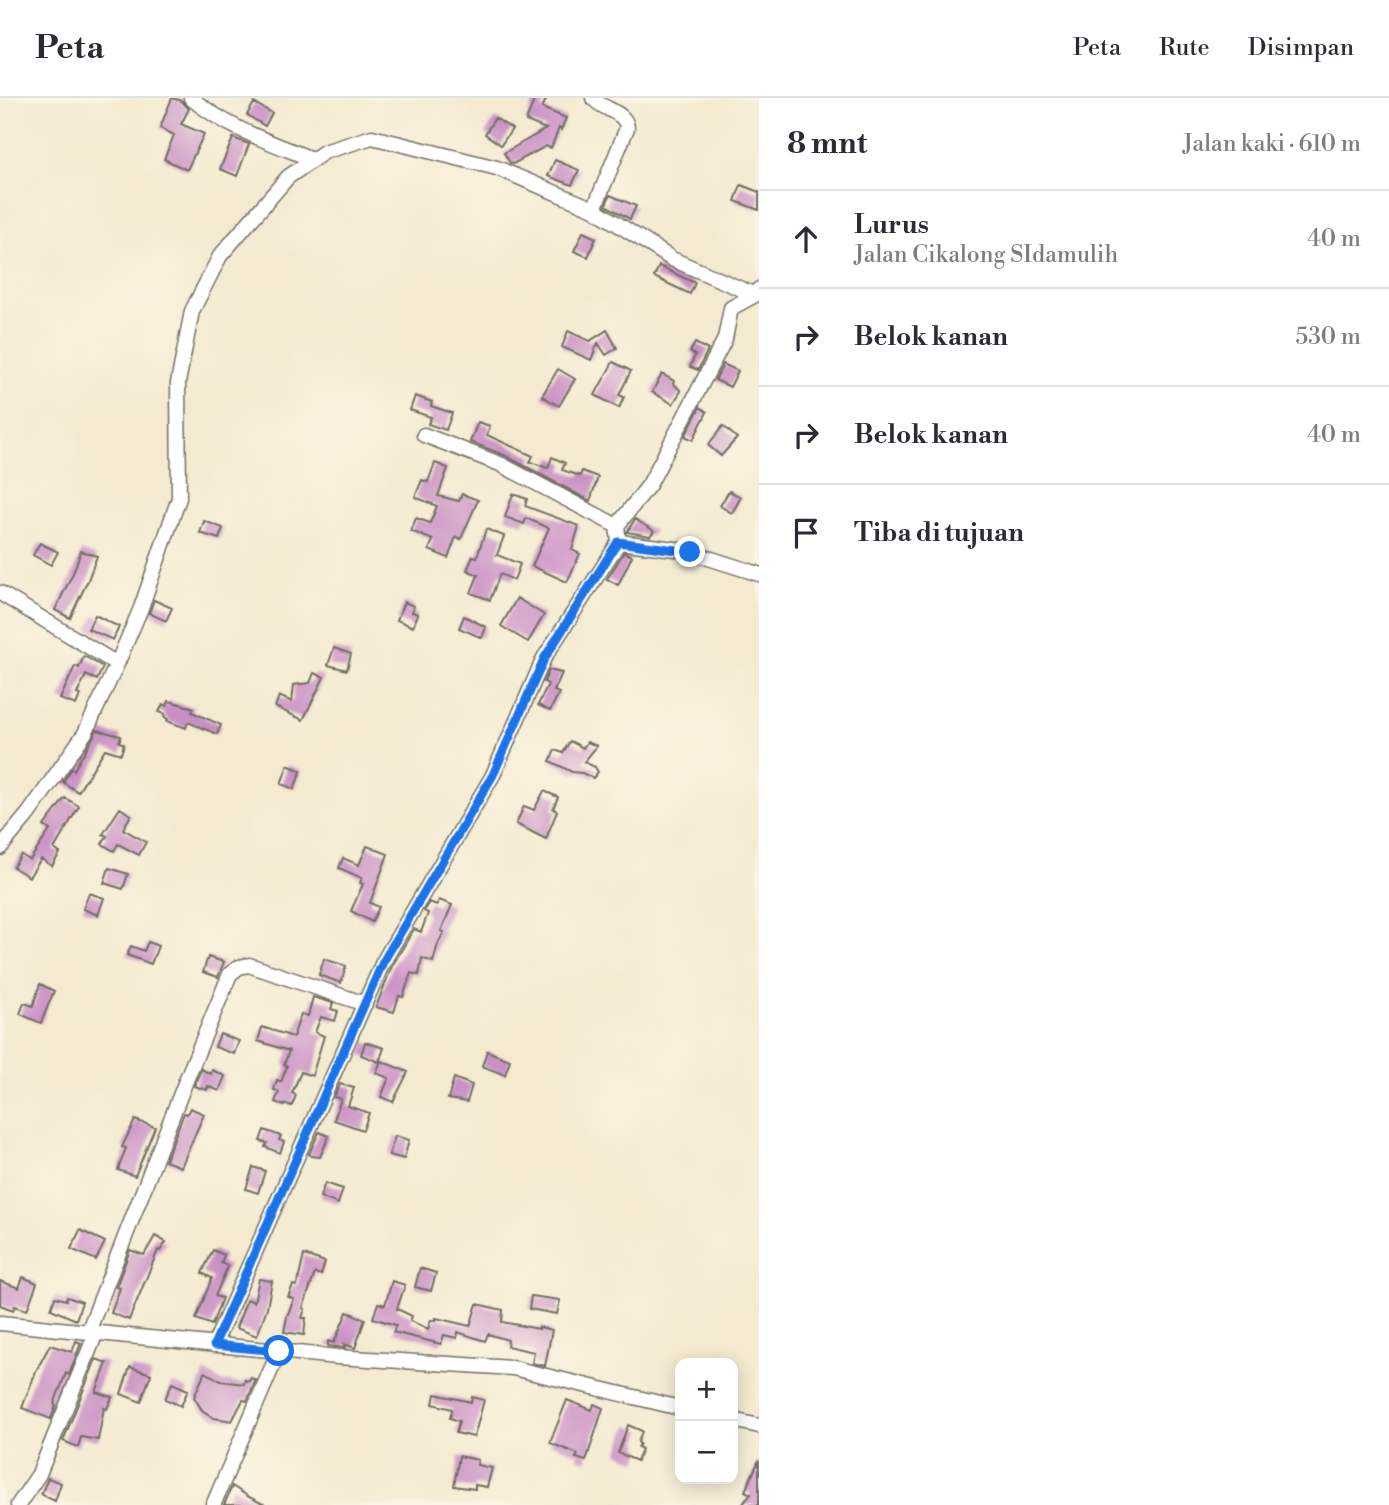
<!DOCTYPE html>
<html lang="id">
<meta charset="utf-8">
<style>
:root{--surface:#fff;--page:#f2f2f3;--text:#2b2b33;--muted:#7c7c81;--line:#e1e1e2}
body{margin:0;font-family:"Libre Bodoni",serif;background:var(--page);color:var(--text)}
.controls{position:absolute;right:21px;bottom:21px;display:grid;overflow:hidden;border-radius:14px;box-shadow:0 4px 18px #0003}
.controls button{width:63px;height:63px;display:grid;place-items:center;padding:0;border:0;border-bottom:2px solid var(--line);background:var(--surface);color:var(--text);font:35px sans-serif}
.stop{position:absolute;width:21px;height:21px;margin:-16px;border:5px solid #1a73e8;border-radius:50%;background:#fff}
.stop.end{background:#1a73e8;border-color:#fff;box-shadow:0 2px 7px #0008}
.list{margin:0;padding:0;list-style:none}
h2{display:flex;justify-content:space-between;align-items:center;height:91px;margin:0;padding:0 28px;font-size:30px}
h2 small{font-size:23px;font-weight:400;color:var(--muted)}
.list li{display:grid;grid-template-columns:46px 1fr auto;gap:21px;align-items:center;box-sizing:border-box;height:98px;padding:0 28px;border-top:2px solid var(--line)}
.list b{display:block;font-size:26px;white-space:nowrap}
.list p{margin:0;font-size:23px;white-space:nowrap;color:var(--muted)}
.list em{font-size:23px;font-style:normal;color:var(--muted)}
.icon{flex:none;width:38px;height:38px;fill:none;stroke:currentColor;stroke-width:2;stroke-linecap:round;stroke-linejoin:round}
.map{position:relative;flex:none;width:759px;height:1407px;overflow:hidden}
header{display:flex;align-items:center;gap:42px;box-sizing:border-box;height:98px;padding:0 35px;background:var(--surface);border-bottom:2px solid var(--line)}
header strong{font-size:33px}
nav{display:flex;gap:38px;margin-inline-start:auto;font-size:24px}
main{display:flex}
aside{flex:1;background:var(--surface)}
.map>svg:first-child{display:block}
</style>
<header>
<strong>Peta</strong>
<nav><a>Peta</a><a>Rute</a><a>Disimpan</a></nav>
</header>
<main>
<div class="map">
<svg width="759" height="1407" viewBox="0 0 759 1407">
<rect width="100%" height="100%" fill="#fcf5e5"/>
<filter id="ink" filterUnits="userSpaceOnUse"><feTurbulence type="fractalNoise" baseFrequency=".0143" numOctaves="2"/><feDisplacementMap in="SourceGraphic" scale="14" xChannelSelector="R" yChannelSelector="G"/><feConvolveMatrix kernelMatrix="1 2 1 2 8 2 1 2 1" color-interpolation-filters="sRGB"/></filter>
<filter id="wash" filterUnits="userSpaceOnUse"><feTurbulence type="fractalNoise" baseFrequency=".00686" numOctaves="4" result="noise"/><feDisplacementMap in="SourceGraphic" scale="28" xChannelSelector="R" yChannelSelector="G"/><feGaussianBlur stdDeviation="1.57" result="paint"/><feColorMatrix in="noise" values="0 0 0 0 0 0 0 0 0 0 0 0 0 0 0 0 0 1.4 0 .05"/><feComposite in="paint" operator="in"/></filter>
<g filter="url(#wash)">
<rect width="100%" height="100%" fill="#f3eacf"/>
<g id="blocks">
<!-- building -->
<path fill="#c98ec5" d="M172,0L182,3L189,11L181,26L204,36L187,72L164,61L174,37L160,30Z
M535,0H547L542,10L566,20L561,32L559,30L551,50L546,48L513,66L510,65L504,55L546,31L526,23Z
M254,5L272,15L265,28L247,17Z
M495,20L512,31L501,47L485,36Z
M233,40L249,46L237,78L220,71Z
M555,62L579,72L572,87L548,78Z
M741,87L759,94V112L735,103Z
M610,97L636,108L630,121L606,107Z
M583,134L596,140L588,159L574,153Z
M659,168L695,185L690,196L654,179Z
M607,232L617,250L606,257L598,245L591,262L562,249L568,233L590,243Z
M695,245L708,252L698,272L690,269L695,257L690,254Z
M613,264L631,273L619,297L624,299L619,310L595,297Z
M723,266L738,273L730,289L715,282Z
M558,271L575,281L559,308L542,298Z
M662,276L674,283L673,285L681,293L673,306L652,294Z
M415,298L432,304L431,308L452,315L446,332L428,326L431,319L410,312Z
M700,309L707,314L693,342L685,338Z
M478,324L490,328L487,337L533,358L530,364L548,370L552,359L565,365L562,372L580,378L582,373L598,379L590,403L504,357L470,344Z
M723,328L737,340L721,358L708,347Z
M435,365L448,370L438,398L459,403L462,396L478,402L461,441L456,439L448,460L429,452L433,442L411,433L416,420L430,425L437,408L415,399L422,382L428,384Z
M729,393L741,399L732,415L720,408Z
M513,396L527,401L525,408L579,428L572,452L580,456L567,484L532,468L549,430L526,420L524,426L505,419Z
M635,421L654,433L650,438L627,434Z
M204,423L223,430L219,441L200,435Z
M486,431L504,438L497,457L520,466L514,482L500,476L490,502L471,495L478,477L467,472L473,458L477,459Z
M40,445L58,454L51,467L33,457Z
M81,453L97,458L88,482L70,520L55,512L73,475Z
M624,454L632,458L618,487L607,481Z
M517,500L544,517L528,544L501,528Z
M154,502L172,510L166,523L149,515Z
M404,504L414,508L412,514L418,516L413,529L397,522Z
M95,517L119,529L113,542L88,531Z
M464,518L486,529L482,540L459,530Z
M334,550L351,556L347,572L328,567Z
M84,558L103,569L97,582L86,577L77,596L80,597L76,607L60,601L75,568L79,570Z
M549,572L562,575L554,593L559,595L550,613L538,607L548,586L544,584Z
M314,575L324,579L303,622L275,609L279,598L292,604L294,587L310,585Z
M169,603L194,610L192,614L221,627L217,636L188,624L186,630L167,623L168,621L164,619L165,616L159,614L163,606L167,608Z
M97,632L121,638L119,644L124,646L121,656L105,651L78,694L63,684L72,670L74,672Z
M570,643L583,650L587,644L597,648L584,664L595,669L598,674L593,680L582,675L572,674L550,663L555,652L563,655Z
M288,667L301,673L294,691L281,686Z
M544,693L558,699L553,711L557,713L546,741L516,726L524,708L534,712Z
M65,700L79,708L54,751L60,755L52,768L41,761L29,779L13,769L21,757L30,762L50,732L44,728Z
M120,710L131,717L123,731L146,744L139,757L118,746L114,753L102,746L107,738L103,736Z
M367,748L388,756L370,805L379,809L372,824L351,813L363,786L360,785L362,780L339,770L343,760L359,767Z
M109,770L128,776L123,791L104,785Z
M89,795L104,800L98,817L83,811Z
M439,802L452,807L441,833L444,834L438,846L433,864L422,860L419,877L411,875L403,899L399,898L394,914L376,909L392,868L414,831L421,834L428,815L424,813L429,804L437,807Z
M148,844L158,848L151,866L127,857L131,848L144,853Z
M208,859L224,864L218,879L203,874Z
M324,861L346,868L341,885L319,877Z
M40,886L54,893L41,925L20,916L24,905L33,908Z
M313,899L333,905L331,911L338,913L335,923L321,919L315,934L324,938L312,978L301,974L292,995L296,997L292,1008L285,1006L284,1008L275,1004L279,994L274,992L277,982L281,984L287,968L284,967L289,953L258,943L262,929L293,939L301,916L308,918Z
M220,936L239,943L234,956L215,949Z
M365,944L384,950L379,964L361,957Z
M487,953L510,962L505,977L482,968Z
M381,963L408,974L393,1004L381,999L389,980L376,975Z
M201,971L211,976L212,972L225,978L219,993L208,988L207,992L194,988Z
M454,980L472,987L467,1004L448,1001Z
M340,986L354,990L348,1008L369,1015L363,1032L334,1022L341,1001L334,999Z
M190,1010L204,1016L181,1069L165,1063L184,1015L187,1016Z
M135,1022L155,1029L135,1078L118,1072L126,1050L122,1049Z
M264,1032L281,1038L279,1042L284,1044L280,1055L265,1049L267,1045L260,1043Z
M319,1034L329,1038L320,1059L311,1058L309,1056Z
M395,1038L409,1042L404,1061L389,1057Z
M253,1069L265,1073L258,1095L246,1091Z
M325,1085L343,1091L338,1106L320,1099Z
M80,1132L105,1144L96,1162L71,1151Z
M155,1138L166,1144L160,1153L158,1152L129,1222L111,1215L120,1190L116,1189L130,1152L144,1157Z
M213,1152L224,1157L221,1165L228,1168L215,1198L222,1200L212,1227L196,1221L212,1180L202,1175Z
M304,1157L325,1164L321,1177L315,1175L303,1210L305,1211L302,1220H306L304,1237L284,1234L287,1218L294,1201L288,1199L293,1187L297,1188Z
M420,1170L436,1175L431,1193L415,1189Z
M23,1179L37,1185L27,1212L15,1208L13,1212L0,1207V1183L19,1190Z
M259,1181L272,1183L267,1210L257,1238L236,1230L247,1201L254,1204Z
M392,1183L405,1187L397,1211L412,1218L410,1223L428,1231L431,1222L436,1223V1220L470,1228L477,1206L503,1212L502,1224L539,1231V1229L552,1232L545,1268L532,1265L534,1254L507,1248L508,1242L488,1236L485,1243L458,1234L457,1240L444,1237L441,1246L393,1234L396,1227L373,1220L378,1205L385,1207Z
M531,1198L560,1202L557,1216L529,1211Z
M55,1199L66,1202L67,1199L82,1204L76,1222L51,1211Z
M347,1214L365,1221L355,1250L344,1246L345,1250L328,1248V1243L334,1245Z
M76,1243L81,1245L69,1277L66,1275L54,1306L56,1307L51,1321L22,1310L36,1273L50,1247L72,1254Z
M96,1261L107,1265L96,1294L112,1299L107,1311L104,1310L98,1342L81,1339L78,1349L63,1343Z
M130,1269L151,1276L141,1304L121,1296Z
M205,1274L221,1283L244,1286L245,1282L249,1283L251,1280L256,1282L247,1303L243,1302L232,1323L214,1320L202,1312L194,1299Z
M172,1285L188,1292L181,1308L165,1301Z
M435,1296L471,1304L472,1299L484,1302L474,1339L456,1335L459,1323L450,1320L452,1311L433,1306Z
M567,1302L592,1312L594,1306L603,1310L586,1363L576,1360L578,1356L550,1345Z
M628,1327L642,1333L638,1344L640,1346L638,1349L642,1351L637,1363L618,1355Z
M459,1358L478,1362L477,1367L492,1370L487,1389L475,1387V1391L454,1388Z
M759,1362V1407H742L751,1396L745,1393Z
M48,1380L61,1385L55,1403L41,1396Z
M232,1388L249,1399L265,1407H224Z"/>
</g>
</g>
<g filter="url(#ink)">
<use href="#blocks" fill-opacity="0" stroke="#716e64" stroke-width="2"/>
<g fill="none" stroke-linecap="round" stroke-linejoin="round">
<!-- minor casing -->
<g stroke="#716e64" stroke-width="17">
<path id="minor" d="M191,0C227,30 269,44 312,61
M593,0C602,12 626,13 627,30L594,111
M424,337L500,366L617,428
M619,444L683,452L759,476
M0,495L117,566L141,510L179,400L178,285L192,213L220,158L288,79L324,54L372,39L497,70L594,111L672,161L755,197
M0,750L29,715L85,635L117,566
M0,1225L337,1259L513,1270L680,1310
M88,1234L187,980L230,876L239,869L249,867L365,906
M214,1247L383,864L493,677L544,560L619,444L617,428L649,387L725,241L731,210L755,197L759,191
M733,1322L759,1328
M214,1405L279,1253
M18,1407L39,1376L96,1235"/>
</g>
<!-- minor -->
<use href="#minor" stroke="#fff" stroke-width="14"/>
</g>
</g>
<g fill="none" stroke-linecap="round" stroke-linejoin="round" filter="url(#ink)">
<!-- route -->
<path stroke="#1a73e8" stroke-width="9" d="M279,1253L214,1247L383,864L493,677L544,561L618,444L690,454"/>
</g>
</svg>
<div class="controls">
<button>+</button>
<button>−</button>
</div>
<div class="stop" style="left:279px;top:1253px"></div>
<div class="stop end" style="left:690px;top:454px"></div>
</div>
<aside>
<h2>8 mnt<small>Jalan kaki · 610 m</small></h2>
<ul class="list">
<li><svg class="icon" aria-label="ahead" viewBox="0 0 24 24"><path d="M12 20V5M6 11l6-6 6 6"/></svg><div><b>Lurus</b><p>Jalan Cikalong SIdamulih</p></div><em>40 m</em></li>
<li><svg class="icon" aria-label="right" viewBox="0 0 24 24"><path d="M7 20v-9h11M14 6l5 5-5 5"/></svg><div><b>Belok kanan</b></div><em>530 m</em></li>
<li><svg class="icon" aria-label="right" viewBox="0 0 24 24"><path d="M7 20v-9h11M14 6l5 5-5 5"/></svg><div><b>Belok kanan</b></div><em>40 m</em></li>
<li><svg class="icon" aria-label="arrive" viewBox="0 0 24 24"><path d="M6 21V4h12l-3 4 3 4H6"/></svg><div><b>Tiba di tujuan</b></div></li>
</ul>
</aside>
</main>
